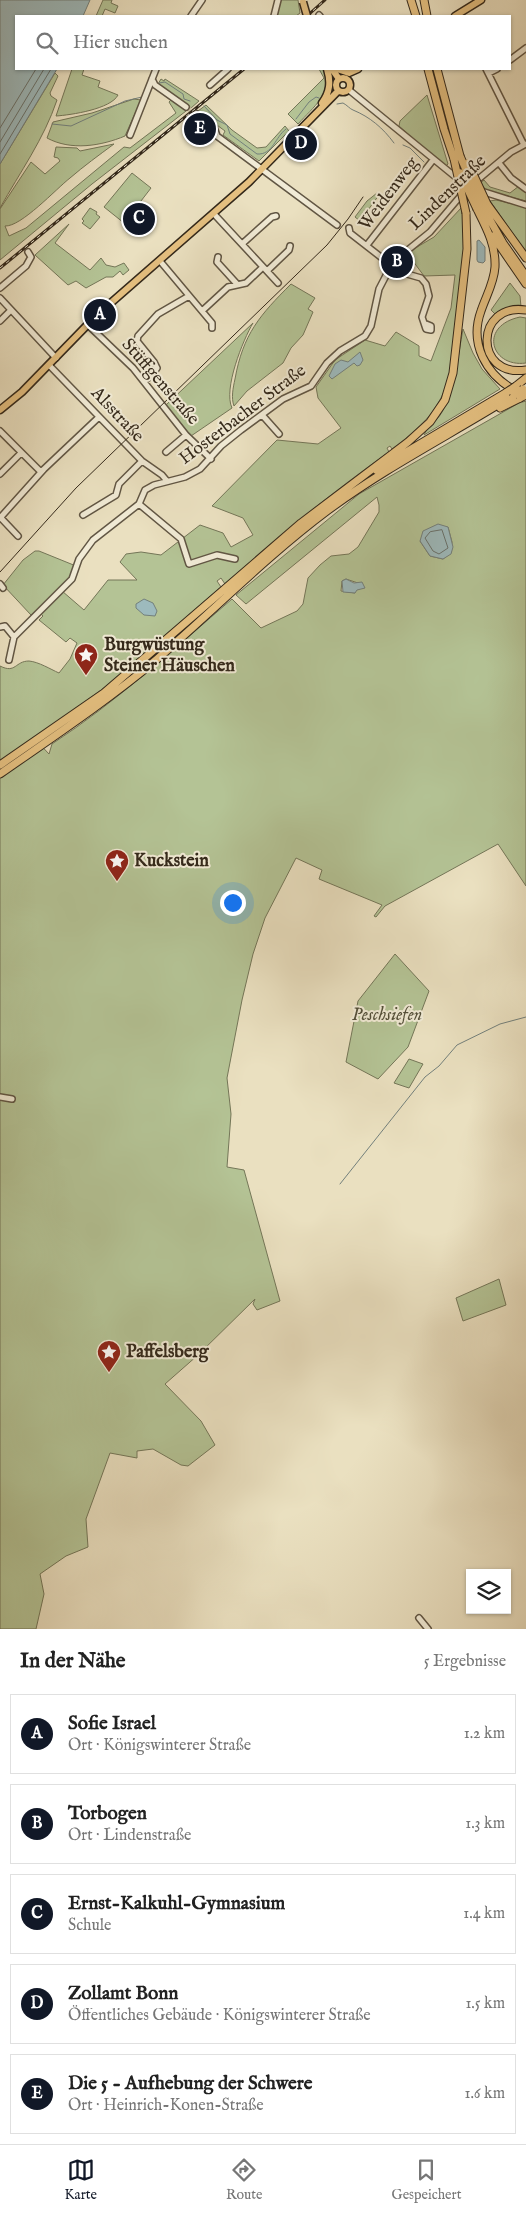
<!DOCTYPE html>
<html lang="de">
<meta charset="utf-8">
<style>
:root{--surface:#fff;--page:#f2f2f2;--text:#222;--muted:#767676;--line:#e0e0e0;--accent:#111827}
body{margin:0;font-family:"IM FELL English",serif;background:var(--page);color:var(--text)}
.controls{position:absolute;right:15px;bottom:15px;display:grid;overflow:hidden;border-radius:0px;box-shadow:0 1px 4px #0004}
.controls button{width:45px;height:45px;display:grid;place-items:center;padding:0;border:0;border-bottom:1px solid var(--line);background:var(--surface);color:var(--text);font:25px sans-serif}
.you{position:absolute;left:232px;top:902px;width:18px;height:18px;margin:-12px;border:4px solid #fff;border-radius:50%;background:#1a73e8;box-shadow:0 0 0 8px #1a73e833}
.badge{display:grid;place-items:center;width:32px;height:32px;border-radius:50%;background:var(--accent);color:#fff;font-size:16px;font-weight:700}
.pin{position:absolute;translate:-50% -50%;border:2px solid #fff;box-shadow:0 1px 5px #0006}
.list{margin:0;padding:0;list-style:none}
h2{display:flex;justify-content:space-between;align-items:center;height:65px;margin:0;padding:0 20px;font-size:21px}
h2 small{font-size:16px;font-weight:400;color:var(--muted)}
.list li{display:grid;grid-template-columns:32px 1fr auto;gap:15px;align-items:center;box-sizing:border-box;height:80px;margin:0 10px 10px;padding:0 10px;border:1px solid var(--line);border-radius:0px}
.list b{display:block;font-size:19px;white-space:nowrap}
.list p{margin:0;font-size:16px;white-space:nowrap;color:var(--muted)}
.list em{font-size:16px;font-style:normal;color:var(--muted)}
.icon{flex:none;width:28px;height:28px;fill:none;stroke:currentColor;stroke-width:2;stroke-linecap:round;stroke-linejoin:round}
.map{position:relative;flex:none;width:526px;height:1629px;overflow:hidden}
.search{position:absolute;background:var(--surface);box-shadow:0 1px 4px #0004;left:15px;right:15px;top:15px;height:55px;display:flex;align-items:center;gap:12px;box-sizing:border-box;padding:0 18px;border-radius:0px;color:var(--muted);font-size:19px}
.sheet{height:515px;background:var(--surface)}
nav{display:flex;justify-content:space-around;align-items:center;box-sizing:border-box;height:70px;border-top:1px solid var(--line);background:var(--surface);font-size:14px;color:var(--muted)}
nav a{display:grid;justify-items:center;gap:2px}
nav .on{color:var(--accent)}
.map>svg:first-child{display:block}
</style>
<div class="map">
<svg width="526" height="1629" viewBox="0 0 526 1629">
<rect width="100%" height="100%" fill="#eae0c0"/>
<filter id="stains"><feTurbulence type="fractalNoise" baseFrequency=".004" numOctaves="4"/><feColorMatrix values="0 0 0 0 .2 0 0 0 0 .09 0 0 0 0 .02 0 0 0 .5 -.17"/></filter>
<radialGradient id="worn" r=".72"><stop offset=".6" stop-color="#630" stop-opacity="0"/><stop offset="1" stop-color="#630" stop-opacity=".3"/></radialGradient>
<!-- green -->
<path fill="#b4c395" stroke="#747658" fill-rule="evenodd" d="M103,0H112L111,3L118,6L115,13L105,9L102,16H96Z
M281,0H298L300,13L296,16H277Z
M72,69H84L82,75L100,81L98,87L118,95C111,109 71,115 56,116Z
M319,69H324C332,95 314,106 298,124L288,114L324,78Z
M55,73L58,76L50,93L51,96L57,100C44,139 20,172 0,208V164Z
M161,79L164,81L165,79L199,101L191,108L158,84Z
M427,95L448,164L445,167L399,126L400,121Z
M134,99L141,100L125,136C101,146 71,151 47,138L53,122L92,113Z
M172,99L186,111L92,184L0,260V209L31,162L45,174L60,161L58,158L54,157L56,147L77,148L80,151L114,144C99,155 84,166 70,178C56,189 21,227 5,226L9,236L26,228L124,147L130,148L176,113L169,102Z
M206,105L232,130L257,148L266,147L285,126L289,131L259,161L223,135L225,131L198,111Z
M132,173L151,188L124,223L104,207Z
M484,180L490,187L510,193L519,186L526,190V201L487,191L480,183Z
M377,193L379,195L360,221L355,217L367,201Z
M496,200L526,207V252L490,201Z
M462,207L465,240L451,370C442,408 423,426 392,449L390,446L387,448L389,452C332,492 278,537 225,584L221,578L217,581L221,587L111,683L34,738L49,754L52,744C116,702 174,649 232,599L261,628L297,611L303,604L308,578L320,565L331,556L349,554L358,547L379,512V505L377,497L246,604L236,595L359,494L519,403L526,401V886L498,844L385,906L376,917L374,916L382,905L319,879L322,870L296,858L265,918L253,954L242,1000L227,1078L231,1114L227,1167L244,1170L280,1301L257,1310L253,1304L255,1299L198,1355L165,1384L201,1421L215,1445L188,1466L181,1465L153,1449L137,1451V1458L110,1453L86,1519L88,1547L66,1556L40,1574L44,1594L36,1629H0V666C16,674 15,661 29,661C39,662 50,669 59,673L70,659L77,643L70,638L66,642L39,620L43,616L39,612L62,591L84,610L108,580H137L120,562L126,554L141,552L161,555L200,525L223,533L231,547L253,535L243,518L212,506L277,440L318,444L341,428L318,398L316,387L335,360L365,340L385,346L396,332L419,346V356L431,361L451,308L455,275L424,276L407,253L434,237ZM448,527L452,542L451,553L443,559L430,556L420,541ZM346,579L358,583L355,593L341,591L342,581Z
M90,208L97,212L96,214L100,217L90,229L82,223L84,221L82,219Z
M69,224L55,243L90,270L101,258L106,265L115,267L124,263L129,270L123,275L120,271L113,277H106L86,288L76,281L68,285L35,255Z
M510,283L520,296L521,307L503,309L495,314L491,310Z
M291,284L315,298L308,309L313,312L303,335L291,348L283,363L247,391L234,406C231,398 233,388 235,379C243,334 260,315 291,284Z
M520,317L526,318V363C491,368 478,326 520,317Z
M253,323C243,340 223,389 232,408L191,436L166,405Z
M463,329L473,353L482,369L500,389L424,435C428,425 439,420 443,410C455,384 458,357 463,329Z
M35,551H39L76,566C69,587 47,601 31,615L3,585L23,560Z
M395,954L429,991L408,1047L378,1079L346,1062L358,1001Z
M409,1059L423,1064L409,1088L394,1083Z
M499,1279L506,1305L463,1321L456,1298Z"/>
<!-- water -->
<path fill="#9dbabd" stroke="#73807c" d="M0,0H90L83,16H16V69H57L0,164Z
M479,240L485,247V261L483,263L478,262L477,260V241Z
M360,352L363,360L360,365L357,366L354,363L332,379L329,376L335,364L341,360L348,362Z
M438,524L448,527L453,547L451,554L443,559L430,556L420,541L423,531Z
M346,579L354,583L362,582L365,588L357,590L355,593L343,592L342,581Z
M144,599L153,603L157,611L155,616L144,615L136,608V604Z"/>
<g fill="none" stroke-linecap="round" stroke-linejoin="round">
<!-- shore -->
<path stroke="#68716c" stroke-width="1" d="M0,128L36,69
M0,142L44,69
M0,154L51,69
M442,530L448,548L439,554L433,551L425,538L430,532Z"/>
<!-- stream -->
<path stroke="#73807c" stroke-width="1" d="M159,83L165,82L183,94L184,99L190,101
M337,104L343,103C347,105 350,109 353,110C370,117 383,128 394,143
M204,106L217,120L227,125L230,134L257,154C273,155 275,137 286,129
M296,119L309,102L316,97L319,98
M52,124L71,126L125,101L142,97
M403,145L410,148L424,162
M340,1184L425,1077L439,1066L457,1045L500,1024L526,1017"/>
<!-- minor-tunnel -->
<path stroke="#c5bb9f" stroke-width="5" stroke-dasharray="5 2.5" stroke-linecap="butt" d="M186,107L195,113"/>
<!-- minor casing -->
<g stroke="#615644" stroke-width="8">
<path id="minor" d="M319,15L320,16
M191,16L202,0
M274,16L278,0
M510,60L526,48
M486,69L524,145
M489,73L497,69
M152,79L155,85L186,107
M210,85L228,69
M349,90L458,179
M195,113L214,127L217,136L337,225
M130,135L156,69
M499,163L511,178L526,189
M475,182L511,152L526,144
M481,191L526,205
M214,214L278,283
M349,228L350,233L400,272L421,278L426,284L429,296L422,317L426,329L431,330V326L426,324
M242,244L272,217L276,216
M367,245L433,160
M218,257L217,262L237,284
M160,261L212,323V328
M267,271L289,250L290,246
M0,288L26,266L31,257L28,252
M0,298L56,358
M202,311L228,287L246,283L263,267
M0,321L11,310
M87,324L133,368L186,435L211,459
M49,365L142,461L162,475L167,481
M144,381L152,375L157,368L154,362L137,341L138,336L158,314L189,296
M263,416L279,434
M0,431L41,472
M166,452L186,435
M0,474L21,453
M139,504L181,539L189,564L217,555L235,559
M83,515L116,495L119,484L142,461
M0,517L18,536
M0,518L44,469L99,417
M0,584L3,588
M0,627L5,626L14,637L72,579L79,559L93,540L139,504L145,490L154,485L185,477L200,469L221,446L241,430L283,399L311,386L327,363L340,351L365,336L371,326L379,289L393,262L430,232L463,193
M9,660L14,637
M0,1097L12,1099
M419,1618L428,1629"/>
</g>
<!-- major casing -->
<g stroke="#33281a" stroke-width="9">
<path id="major" d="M455,16L481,0
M332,69L339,79
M337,69L349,73L358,69
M336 85a7 7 0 1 1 14 0a7 7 0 1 1-14 0Z
M322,103C330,92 331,82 327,69
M0,410L22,392L97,315L249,182L338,91"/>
</g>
<!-- highway casing -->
<g stroke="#33281a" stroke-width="9">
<path id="highway" d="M411,0L416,16
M424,0L427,16
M428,69L444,129L454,159
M437,69L460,156
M487,204L526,258
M482,206L503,243L526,276
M477,209C486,227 496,245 495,267C494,283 486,296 481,311C469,344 486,375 516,391
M493,236L526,284
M526,310C475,302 473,378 526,370
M516,386L526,378
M500,408L520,398
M376,470L507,392
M0,765L104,693L301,523L408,442L430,422L445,400L453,373L467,249L466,213
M0,774C53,737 107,701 156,660C213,611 267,556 327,511C386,467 452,434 514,395"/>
</g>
<!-- minor -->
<use href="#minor" stroke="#f1ebd6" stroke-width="5"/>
<!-- major -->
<use href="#major" stroke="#e5c080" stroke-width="6"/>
<!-- highway -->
<use href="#highway" stroke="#e5c080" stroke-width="7"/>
<!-- tram -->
<path stroke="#33281a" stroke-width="1" d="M0,572L76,488L327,245L348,219L363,197"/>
<!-- rail casing -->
<g stroke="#33281a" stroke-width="3">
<path id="rail" d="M307,16L325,0
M0,268L244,69"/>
</g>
<!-- rail -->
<use href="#rail" stroke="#f1ebd6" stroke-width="1" stroke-dasharray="4" stroke-linecap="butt"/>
<!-- major-bridge casing -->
<g stroke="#33281a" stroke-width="9" stroke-linecap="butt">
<path id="major-bridge" d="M303,2L307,16"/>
</g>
<!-- highway-bridge casing -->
<g stroke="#33281a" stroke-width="9" stroke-linecap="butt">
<path id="highway-bridge" d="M460,156L482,206
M454,159L466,213
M468,163L487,204
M460,173L477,209
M507,392L516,386
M514,395L523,389
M520,398L526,395"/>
</g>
<!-- major-bridge -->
<use href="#major-bridge" stroke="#e5c080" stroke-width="6"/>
<!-- highway-bridge -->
<use href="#highway-bridge" stroke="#e5c080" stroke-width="7"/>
</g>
<!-- icons -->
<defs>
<g id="sight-pin" transform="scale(1.25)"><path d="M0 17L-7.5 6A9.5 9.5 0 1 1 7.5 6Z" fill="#8f2418" stroke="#f1ebd6"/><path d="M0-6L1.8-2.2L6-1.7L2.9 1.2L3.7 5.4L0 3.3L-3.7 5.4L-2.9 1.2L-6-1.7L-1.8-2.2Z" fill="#fff"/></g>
</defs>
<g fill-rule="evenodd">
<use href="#sight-pin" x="86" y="655"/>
<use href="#sight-pin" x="117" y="861"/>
<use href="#sight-pin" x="109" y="1352"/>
</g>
<g text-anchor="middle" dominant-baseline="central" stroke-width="4" stroke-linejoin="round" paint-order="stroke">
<!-- street labels -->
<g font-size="18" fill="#33281a" stroke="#f1ebd6">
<text transform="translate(448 193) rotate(-44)">Lindenstraße</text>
<text transform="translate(389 194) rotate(-53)">Weidenweg</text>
<text transform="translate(160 382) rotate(49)">Stüffgenstraße</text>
<text transform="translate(117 415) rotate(47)">Alsstraße</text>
<text transform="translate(243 415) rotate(-37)">Hosterbacher Straße</text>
</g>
<!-- poi labels -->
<g font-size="18" font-weight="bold" fill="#33281a" stroke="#f1ebd6" text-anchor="start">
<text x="104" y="645">Burgwüstung<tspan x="104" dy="21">Steiner Häuschen</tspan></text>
<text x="134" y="861">Kuckstein</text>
<text x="126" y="1352">Paffelsberg</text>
</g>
<!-- park labels -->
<g font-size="18" font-style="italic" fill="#534f39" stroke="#f1ebd6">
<text x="387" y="1015">Peschsiefen</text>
</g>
</g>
<rect width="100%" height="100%" filter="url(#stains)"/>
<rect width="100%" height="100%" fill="url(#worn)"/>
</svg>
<div class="controls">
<button><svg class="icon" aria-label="layers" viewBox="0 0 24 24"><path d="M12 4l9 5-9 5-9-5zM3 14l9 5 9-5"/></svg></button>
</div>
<div class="you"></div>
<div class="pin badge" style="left:100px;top:315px">A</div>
<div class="pin badge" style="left:397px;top:262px">B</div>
<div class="pin badge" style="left:139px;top:219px">C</div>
<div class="pin badge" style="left:301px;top:144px">D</div>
<div class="pin badge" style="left:200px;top:129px">E</div>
<div class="search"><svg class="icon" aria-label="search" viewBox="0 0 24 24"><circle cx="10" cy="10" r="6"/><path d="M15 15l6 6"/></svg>Hier suchen</div>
</div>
<section class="sheet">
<h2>In der Nähe<small>5 Ergebnisse</small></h2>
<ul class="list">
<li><span class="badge">A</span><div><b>Sofie Israel</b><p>Ort · Königswinterer Straße</p></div><em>1.2 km</em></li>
<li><span class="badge">B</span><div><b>Torbogen</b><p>Ort · Lindenstraße</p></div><em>1.3 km</em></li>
<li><span class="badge">C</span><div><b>Ernst-Kalkuhl-Gymnasium</b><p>Schule</p></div><em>1.4 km</em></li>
<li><span class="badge">D</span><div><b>Zollamt Bonn</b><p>Öffentliches Gebäude · Königswinterer Straße</p></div><em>1.5 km</em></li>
<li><span class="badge">E</span><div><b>Die 5 - Aufhebung der Schwere</b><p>Ort · Heinrich-Konen-Straße</p></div><em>1.6 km</em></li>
</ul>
</section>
<nav>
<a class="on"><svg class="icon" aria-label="map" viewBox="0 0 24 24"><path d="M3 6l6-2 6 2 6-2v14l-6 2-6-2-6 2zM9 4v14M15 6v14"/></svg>Karte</a>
<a><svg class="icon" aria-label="directions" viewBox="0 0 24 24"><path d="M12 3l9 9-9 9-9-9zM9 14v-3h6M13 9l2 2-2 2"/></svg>Route</a>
<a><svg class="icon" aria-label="saved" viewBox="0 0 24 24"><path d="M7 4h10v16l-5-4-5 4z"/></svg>Gespeichert</a>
</nav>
